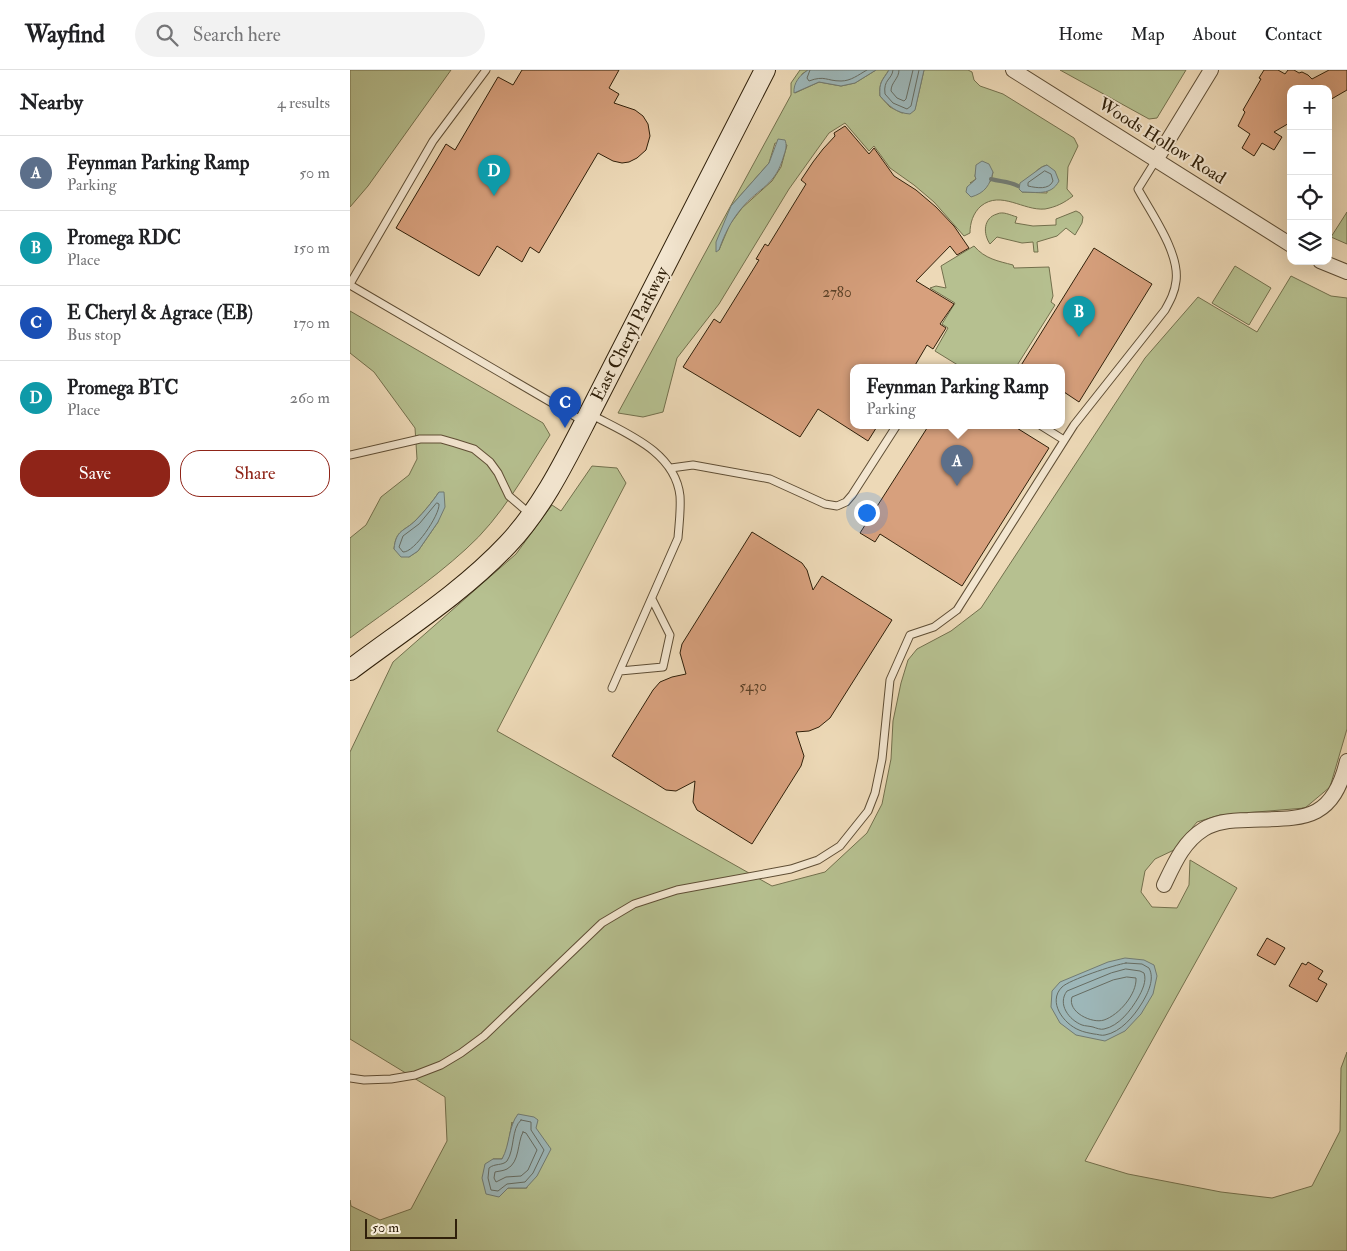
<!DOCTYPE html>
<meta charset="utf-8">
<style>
:root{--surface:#fff;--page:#f2f2f2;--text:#202124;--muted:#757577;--line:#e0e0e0;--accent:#8f2418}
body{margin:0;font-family:"IM FELL Double Pica",serif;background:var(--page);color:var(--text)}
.controls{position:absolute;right:15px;top:15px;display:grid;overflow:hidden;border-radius:10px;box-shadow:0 5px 20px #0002}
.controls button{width:45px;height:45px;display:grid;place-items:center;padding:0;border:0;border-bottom:1px solid var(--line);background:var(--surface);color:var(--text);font:25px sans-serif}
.scale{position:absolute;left:15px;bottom:12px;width:92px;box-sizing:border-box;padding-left:5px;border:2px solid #30200a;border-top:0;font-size:14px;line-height:18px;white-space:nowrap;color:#30200a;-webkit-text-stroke:4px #f3e6d0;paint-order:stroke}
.you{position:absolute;left:516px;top:442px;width:18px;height:18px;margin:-12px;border:4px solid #fff;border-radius:50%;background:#1a73e8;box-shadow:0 0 0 8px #1a73e833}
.badge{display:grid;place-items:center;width:32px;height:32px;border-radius:50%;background:var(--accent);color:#fff;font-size:16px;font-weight:700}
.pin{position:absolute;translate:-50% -41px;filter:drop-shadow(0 1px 2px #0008)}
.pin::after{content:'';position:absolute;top:26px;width:18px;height:15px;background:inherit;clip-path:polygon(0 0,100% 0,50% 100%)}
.popup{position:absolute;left:500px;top:294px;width:215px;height:65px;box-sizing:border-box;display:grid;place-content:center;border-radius:10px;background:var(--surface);filter:drop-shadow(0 1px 4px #0005);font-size:16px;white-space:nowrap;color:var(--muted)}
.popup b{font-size:19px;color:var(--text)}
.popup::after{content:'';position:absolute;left:50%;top:100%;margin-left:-10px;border:10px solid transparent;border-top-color:var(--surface)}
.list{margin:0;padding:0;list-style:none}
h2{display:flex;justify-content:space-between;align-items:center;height:65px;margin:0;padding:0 20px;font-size:21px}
h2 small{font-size:16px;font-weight:400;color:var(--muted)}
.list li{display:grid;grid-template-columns:32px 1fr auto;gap:15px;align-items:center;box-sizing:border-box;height:75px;padding:0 20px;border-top:1px solid var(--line)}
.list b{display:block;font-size:19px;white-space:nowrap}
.list p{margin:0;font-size:16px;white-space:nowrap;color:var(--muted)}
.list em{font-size:16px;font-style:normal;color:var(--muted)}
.actions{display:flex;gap:10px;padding:15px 20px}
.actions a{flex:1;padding:11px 0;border:1px solid var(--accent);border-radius:20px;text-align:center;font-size:18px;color:var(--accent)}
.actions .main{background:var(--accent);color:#fff}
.icon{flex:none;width:28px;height:28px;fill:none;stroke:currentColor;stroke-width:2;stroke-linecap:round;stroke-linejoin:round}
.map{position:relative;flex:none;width:997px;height:1181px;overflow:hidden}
header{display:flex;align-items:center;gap:30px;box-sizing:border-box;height:70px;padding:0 25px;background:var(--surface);border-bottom:1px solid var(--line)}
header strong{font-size:24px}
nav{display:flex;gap:28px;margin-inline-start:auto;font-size:18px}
.search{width:350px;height:45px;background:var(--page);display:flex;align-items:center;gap:12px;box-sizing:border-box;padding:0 18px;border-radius:28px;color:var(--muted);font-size:19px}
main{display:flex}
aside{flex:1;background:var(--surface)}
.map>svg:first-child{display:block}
</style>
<header>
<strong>Wayfind</strong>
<div class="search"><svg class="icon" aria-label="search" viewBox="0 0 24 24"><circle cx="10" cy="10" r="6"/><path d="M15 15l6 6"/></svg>Search here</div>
<nav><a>Home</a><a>Map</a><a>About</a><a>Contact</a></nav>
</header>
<main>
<aside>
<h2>Nearby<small>4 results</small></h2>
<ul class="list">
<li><span class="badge" style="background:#5c6f8a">A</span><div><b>Feynman Parking Ramp</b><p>Parking</p></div><em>50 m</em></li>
<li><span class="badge" style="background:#0f9aa8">B</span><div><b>Promega RDC</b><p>Place</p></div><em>150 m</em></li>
<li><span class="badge" style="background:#1a4fb4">C</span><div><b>E Cheryl &amp; Agrace (EB)</b><p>Bus stop</p></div><em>170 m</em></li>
<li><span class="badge" style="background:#0f9aa8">D</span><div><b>Promega BTC</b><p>Place</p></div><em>260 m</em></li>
</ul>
<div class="actions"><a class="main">Save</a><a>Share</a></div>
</aside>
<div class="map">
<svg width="997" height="1181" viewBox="0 0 997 1181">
<rect width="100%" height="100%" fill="#edd9b7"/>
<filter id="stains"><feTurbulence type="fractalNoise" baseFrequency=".004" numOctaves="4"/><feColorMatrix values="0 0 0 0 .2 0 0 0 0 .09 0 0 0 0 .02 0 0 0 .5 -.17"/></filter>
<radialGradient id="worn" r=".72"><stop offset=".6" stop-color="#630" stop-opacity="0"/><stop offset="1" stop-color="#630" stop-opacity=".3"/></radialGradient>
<!-- green -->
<path fill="#b6c090" stroke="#73704d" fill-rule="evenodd" d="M0,0H101L18,116L0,137Z
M450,0H458L452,4L445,23L469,12L491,16L505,13L526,0H539C532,11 529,12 530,26L540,37L552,43L565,39L574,0H618L622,2L624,10L630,16L653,24L724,68L728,76L718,97L717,119L723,126C714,133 706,137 695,139C673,141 651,120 631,136C623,143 620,153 620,163L614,166L584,132L564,115L540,98L524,76L519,81L495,53L479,63L439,119L369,234L327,288L313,342L293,347L268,343L441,25V13ZM425,73L437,75L431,97L422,111L392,138L380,154L369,180L381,136L419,93ZM697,95V123L672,122C679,112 684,98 697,95ZM627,97L643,102L641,111L620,113L626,109L625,106Z
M710,0H836L807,48L799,49Z
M726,141L730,143L733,147L732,153L725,165L716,158L707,166L687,172L688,182H684L683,172L672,173L647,167L640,174C633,164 633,148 647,144C653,141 660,145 667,147L665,153L683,156L706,155V149Z
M997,142V174L981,167Z
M624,176C635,189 648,191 663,195L664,198L699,197L703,226L701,232L705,235L666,297H611L585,281L598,258L592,254L605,233L580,218L586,216L596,218L591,196Z
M885,196L921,218L899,255L862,233Z
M941,206L981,226L997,228V659L980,717L955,738L870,745L847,752L824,780L805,789L795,801L791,822L802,837L827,838L839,815L840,790L887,818L735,1091L778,1104L871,1122L922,1128L962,1116L990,1061L991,998L997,982V1181H0V1130L1,1136L30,1150L61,1139L97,1071L95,1027L0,969V682L43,592L166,484L202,435L211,441L242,396L267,398L276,413L147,661L422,816L475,802L517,763L532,734L541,689L543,651L551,613L558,590L567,579L601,561L631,538L795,288L848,227L907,262ZM162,1052L177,1118H158L149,1127L143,1089H152L157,1081Z
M0,241L193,353L200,365C175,404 151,448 116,479C80,512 39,539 0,568V468L16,455L31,427L59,405L67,389L65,358L24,302L0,283ZM89,422L88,452L68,481L59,487L44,479C46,459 54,462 66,450C74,442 83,431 89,422Z"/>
<!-- water -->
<path fill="#9db7b9" stroke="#717b73" d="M458,0H526L505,13L491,16L469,12L444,23C443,13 450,5 458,0Z
M539,0H574L565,40L560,44C546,43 539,36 530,26C529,12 532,11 539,0Z
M428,69L435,70C437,75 436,79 434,85C425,117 410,116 391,139C381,151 374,165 369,180L366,182V172L381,136L419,93Z
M632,91L639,94L643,102C640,115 635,123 621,127L616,122L617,117L626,109L625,106L626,95Z
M697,95L705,101L709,111C701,126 687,122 672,122L669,119L670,113L692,97Z
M89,422H94L95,437L88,452L68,481L59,487H51L44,479C46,459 54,462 66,450C74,442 83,431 89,422Z
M775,888L794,890L804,895L807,906L803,924L791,944L775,961L755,971L726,965L710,953L701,937L702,921L710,912L758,892Z
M168,1044L184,1047L188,1050L186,1058L201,1079L187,1106L176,1118H158L149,1127L136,1124L132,1108L135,1094L143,1089H152C160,1075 158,1057 168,1044Z"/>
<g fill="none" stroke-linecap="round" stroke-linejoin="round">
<!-- shore -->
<path stroke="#666c62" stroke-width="1" d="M460,0L457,8L459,11C475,5 476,11 491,11C501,11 508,5 517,0
M543,0C542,10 533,9 535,24L543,33L557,39L561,36L569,0
M549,0C549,9 541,12 541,21L547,28L554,31L556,29L563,0
M695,101L701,104L703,111C699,120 687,118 678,116V113Z
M87,433L89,434C90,445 64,483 53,482L49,477L53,466L69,454Z
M776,893L792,894L799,898C805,909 798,923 792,933C784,946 771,962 755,965C752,966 747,964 744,964C739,963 733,962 729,960C714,954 697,932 712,917C719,910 764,895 776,893Z
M776,899L790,901L794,903C797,911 792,921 788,928C781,940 769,956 754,959C751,960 746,958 743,957C739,956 735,956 732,955C719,950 707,934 717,921L761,903Z
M777,907L786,908C787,924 769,945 754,950C742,954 717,942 722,927L763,910Z
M171,1050L181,1052V1060L194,1080L183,1103L175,1112L157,1114L148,1121L141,1120L138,1108L139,1098C145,1093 152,1096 157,1091C165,1079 161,1059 171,1050Z
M173,1062L176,1063L187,1080L178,1100L171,1106L156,1107L146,1112L144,1108L145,1102C149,1101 153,1101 157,1099C170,1092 167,1073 173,1062Z"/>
<!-- stream -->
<path stroke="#717b73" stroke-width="4" d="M641,109C651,112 659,111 668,116"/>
</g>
<!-- building -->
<path fill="#d7a07d" stroke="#30200a" d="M172,0H269L259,18L269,24L264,33L285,40L293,46L298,54L300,66L296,80L287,88L279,92L272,93L263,91L248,83L189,183L180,177L172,192L147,176L129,206L46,158L96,74L105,80L148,7L163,15Z
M914,0H928L935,4L938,0H944L949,3L952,2L958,5L962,9L979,0H997V20L978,31V19H941V52L924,62L932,67L924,80L912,73L904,86L892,78L900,64L888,56L895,42L893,40L911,9L909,8Z
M495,56L519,84L524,78L544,106L566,120L586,137L604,156L619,178L607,185L600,176L566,211L604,234L590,254L596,258L583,279L577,275L564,297H503V355H528L518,371L468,339L450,367L333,297L364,249L370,253L409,190L406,189L415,174L418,176L456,114L451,110L463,92L473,79L485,66L484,63Z
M744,178L802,214L729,332L711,320V297H670Z
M579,355H662L699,378L612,516L530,464L525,472L510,463Z
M402,462L452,493L457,500L463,520L472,506L542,550L480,648L469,657L459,661L446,662L454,686L451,696L402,774L347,740L343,732L345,711L326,721L316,720L262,686L303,620L310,612L322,607L336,604L330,583L332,574Z
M917,868L935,878L925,895L907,885Z
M958,892L973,901L968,909L977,914L967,932L939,916L952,893L956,895Z"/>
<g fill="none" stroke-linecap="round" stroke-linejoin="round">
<!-- lane casing -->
<g stroke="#5f4e35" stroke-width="9">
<path id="lane" d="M0,214L83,71L136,0
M0,215L233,351
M240,344C275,363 325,381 330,426C331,440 329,454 328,468L262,618
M690,355L714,370
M0,385L70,369H91L105,373L124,379L140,392L148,403L159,426L180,444
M321,398L343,395L420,409L475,434L487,436L496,432L502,425L547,355
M270,601L313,597L320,565L302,529
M0,1008L14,1010L41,1009L65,1005L91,995L111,983L134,966L252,853L284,834L327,820L441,799L468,790L490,776L518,741L525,723L532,689L540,610L560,565L584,557L607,540L724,355L815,240C820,231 825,222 826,211C830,183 801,143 788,119L806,90"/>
</g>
<!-- street casing -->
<g stroke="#5f4e35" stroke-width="16">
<path id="street" d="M663,0L941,175
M806,90L861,0
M970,191L997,202
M814,815C824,794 833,772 854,759C867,751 883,750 898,750C953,748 982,753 997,691"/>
</g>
<!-- secondary casing -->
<g stroke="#30200a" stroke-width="22">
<path id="secondary" d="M0,600C53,560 112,523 158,474C191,439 213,395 235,352L415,0"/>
</g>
<!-- lane -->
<use href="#lane" stroke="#f3e6d0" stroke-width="7"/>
<!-- street -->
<use href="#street" stroke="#f3e6d0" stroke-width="14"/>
<!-- secondary -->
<use href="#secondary" stroke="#f3e6d0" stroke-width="20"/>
</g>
<g text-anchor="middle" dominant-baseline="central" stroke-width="4" stroke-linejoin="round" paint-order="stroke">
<!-- number labels -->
<g font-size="15" fill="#5a4027">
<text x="487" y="222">2780</text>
<text x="403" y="616">5430</text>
</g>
<!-- street labels -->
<g font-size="18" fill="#30200a" stroke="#f3e6d0">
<text transform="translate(812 71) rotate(32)">Woods Hollow Road</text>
<text transform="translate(280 264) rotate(-63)">East Cheryl Parkway</text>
</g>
</g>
<rect width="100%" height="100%" filter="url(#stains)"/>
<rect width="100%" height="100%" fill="url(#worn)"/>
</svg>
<div class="controls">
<button>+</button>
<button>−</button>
<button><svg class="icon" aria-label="locate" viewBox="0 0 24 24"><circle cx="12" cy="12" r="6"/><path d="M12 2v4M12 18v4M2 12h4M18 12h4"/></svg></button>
<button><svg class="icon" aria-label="layers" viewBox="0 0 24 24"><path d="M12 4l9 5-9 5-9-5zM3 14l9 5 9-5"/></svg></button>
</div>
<div class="scale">50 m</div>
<div class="you"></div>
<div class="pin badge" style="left:607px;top:416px;background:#5c6f8a">A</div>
<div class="popup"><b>Feynman Parking Ramp</b>Parking</div>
<div class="pin badge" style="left:729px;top:267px;background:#0f9aa8">B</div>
<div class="pin badge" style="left:215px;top:358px;background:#1a4fb4">C</div>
<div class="pin badge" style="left:144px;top:126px;background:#0f9aa8">D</div>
</div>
</main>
